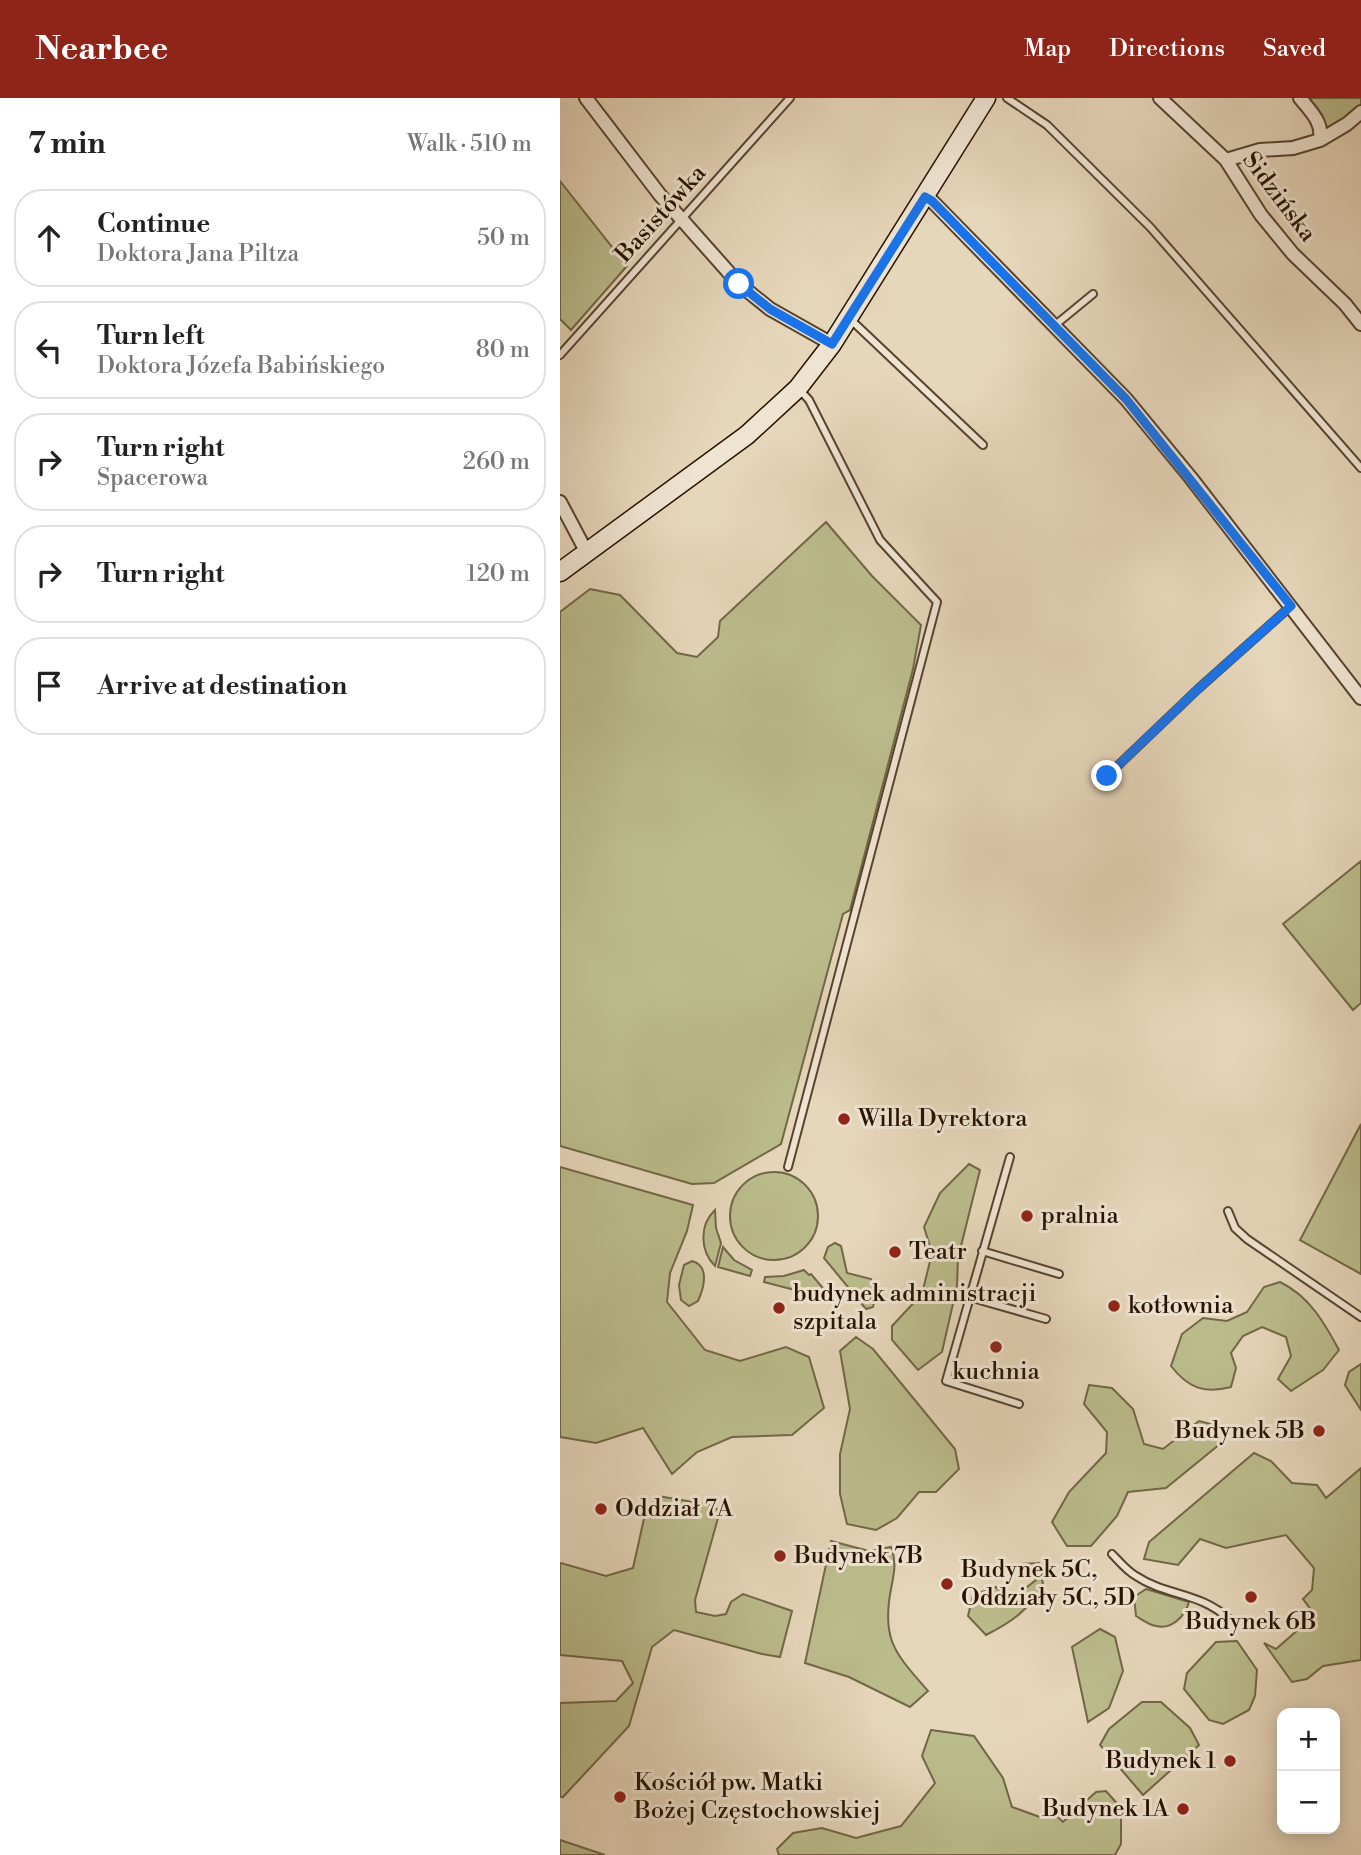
<!DOCTYPE html>
<meta charset="utf-8">
<style>
:root{--surface:#fff;--page:#f2f2f2;--text:#222;--muted:#767676;--line:#e0e0e0;--accent:#8f2418}
body{margin:0;font-family:"Libre Bodoni",serif;background:var(--page);color:var(--text)}
.controls{position:absolute;right:21px;bottom:21px;display:grid;overflow:hidden;border-radius:14px;box-shadow:0 4px 18px #0003}
.controls button{width:63px;height:63px;display:grid;place-items:center;padding:0;border:0;border-bottom:2px solid var(--line);background:var(--surface);color:var(--text);font:35px sans-serif}
.stop{position:absolute;width:21px;height:21px;margin:-16px;border:5px solid #1a73e8;border-radius:50%;background:#fff}
.stop.end{background:#1a73e8;border-color:#fff;box-shadow:0 2px 7px #0008}
.list{margin:0;padding:0;list-style:none}
h2{display:flex;justify-content:space-between;align-items:center;height:91px;margin:0;padding:0 28px;font-size:30px}
h2 small{font-size:23px;font-weight:400;color:var(--muted)}
.list li{display:grid;grid-template-columns:46px 1fr auto;gap:21px;align-items:center;box-sizing:border-box;height:98px;margin:0 14px 14px;padding:0 14px;border:2px solid var(--line);border-radius:28px}
.list b{display:block;font-size:26px;white-space:nowrap}
.list p{margin:0;font-size:23px;white-space:nowrap;color:var(--muted)}
.list em{font-size:23px;font-style:normal;color:var(--muted)}
.icon{flex:none;width:38px;height:38px;fill:none;stroke:currentColor;stroke-width:2;stroke-linecap:round;stroke-linejoin:round}
.map{position:relative;flex:none;width:801px;height:1757px;overflow:hidden}
header{display:flex;align-items:center;gap:42px;box-sizing:border-box;height:98px;padding:0 35px;background:var(--accent);color:#fff}
header strong{font-size:33px}
nav{display:flex;gap:38px;margin-inline-start:auto;font-size:24px}
main{display:flex}
aside{flex:1;background:var(--surface)}
.map>svg:first-child{display:block}
</style>
<header>
<strong>Nearbee</strong>
<nav><a>Map</a><a>Directions</a><a>Saved</a></nav>
</header>
<main>
<aside>
<h2>7 min<small>Walk · 510 m</small></h2>
<ul class="list">
<li><svg class="icon" aria-label="ahead" viewBox="0 0 24 24"><path d="M12 20V5M6 11l6-6 6 6"/></svg><div><b>Continue</b><p>Doktora Jana Piltza</p></div><em>50 m</em></li>
<li><svg class="icon" aria-label="left" viewBox="0 0 24 24"><path d="M17 20v-9H6M10 6l-5 5 5 5"/></svg><div><b>Turn left</b><p>Doktora Józefa Babińskiego</p></div><em>80 m</em></li>
<li><svg class="icon" aria-label="right" viewBox="0 0 24 24"><path d="M7 20v-9h11M14 6l5 5-5 5"/></svg><div><b>Turn right</b><p>Spacerowa</p></div><em>260 m</em></li>
<li><svg class="icon" aria-label="right" viewBox="0 0 24 24"><path d="M7 20v-9h11M14 6l5 5-5 5"/></svg><div><b>Turn right</b></div><em>120 m</em></li>
<li><svg class="icon" aria-label="arrive" viewBox="0 0 24 24"><path d="M6 21V4h12l-3 4 3 4H6"/></svg><div><b>Arrive at destination</b></div></li>
</ul>
</aside>
<div class="map">
<svg width="801" height="1757" viewBox="0 0 801 1757">
<rect width="100%" height="100%" fill="#e6d6ba"/>
<filter id="stains"><feTurbulence type="fractalNoise" baseFrequency=".00286" numOctaves="4"/><feColorMatrix values="0 0 0 0 .2 0 0 0 0 .09 0 0 0 0 .02 0 0 0 .5 -.17"/></filter>
<radialGradient id="worn" r=".72"><stop offset=".6" stop-color="#630" stop-opacity="0"/><stop offset="1" stop-color="#630" stop-opacity=".3"/></radialGradient>
<!-- green -->
<path fill="#bbbc8c" stroke="#716746" stroke-width="2" d="M746,0H801V8L775,30L766,31Z
M0,83L67,168L11,232L0,221Z
M266,424L312,478L361,527L353,571L290,812L283,816L221,1046L154,1085L132,1086L0,1048V514L30,491L60,497L117,555L137,559L158,539L160,523Z
M801,763V905L793,912L723,826Z
M801,1026V1176L740,1142Z
M409,1066L420,1072L398,1160L397,1188L382,1254L358,1272L332,1242V1228L362,1196L372,1155L364,1129L380,1095Z
M0,1069L133,1107L127,1133L110,1175L107,1204L145,1252L180,1263L226,1249L249,1259L264,1310L232,1337L172,1339L137,1354L112,1376L83,1330L36,1345L0,1339Z
M170 1118a44 44 0 1 1 88 0a44 44 0 1 1-88 0Z
M155,1112L156,1130L161,1145L155,1168C140,1153 139,1127 155,1112Z
M275,1145L281,1148L287,1175L311,1181L316,1195L313,1209L306,1211L264,1160L268,1149Z
M163,1149L174,1162L192,1172L190,1178L158,1169Z
M132,1163C150,1168 144,1190 138,1203L129,1208L121,1202L119,1187L124,1167Z
M244,1172L249,1177L251,1176L273,1202L204,1184L205,1179L224,1178Z
M720,1184C749,1198 764,1224 779,1252L763,1272L731,1293L718,1281L731,1258L726,1239L702,1229L683,1238L671,1255L676,1270L671,1289C644,1296 628,1290 611,1268L622,1236L643,1220L667,1223L687,1214L704,1189Z
M296,1239L313,1251L395,1351L399,1371L376,1394H359L337,1420L316,1432L287,1426L280,1396V1356L290,1311L280,1253Z
M801,1266V1312L785,1287L789,1274Z
M529,1287L552,1290L573,1311L584,1346L603,1351L639,1323L663,1329L660,1346L606,1390L568,1394L557,1418L531,1448H507L492,1424L509,1394L546,1355L547,1334L524,1306Z
M694,1355L711,1363L732,1385L757,1387L766,1400L801,1370V1562L763,1568L747,1581L732,1584L704,1545L716,1551L755,1517L743,1501L752,1492L754,1470L726,1437L666,1450L640,1441L618,1467L584,1461L589,1444Z
M98,1398L150,1407L160,1413L135,1502L136,1514L155,1518L166,1516L171,1504L183,1496L232,1513L220,1559L202,1556L114,1532L92,1549L69,1628L3,1699H0V1605L56,1603L73,1585L62,1563L0,1557V1466L1,1465L46,1478L73,1470L85,1416Z
M271,1443L309,1453L331,1449C337,1465 334,1475 331,1491C321,1543 336,1556 368,1593L350,1609L289,1579L245,1565Z
M479,1465L483,1486C468,1513 453,1523 426,1537L408,1518L413,1497L436,1489L449,1503L476,1482L462,1466Z
M586,1491L629,1504C625,1518 612,1532 596,1528C589,1527 581,1521 576,1518L574,1499Z
M540,1531L555,1539L563,1573L549,1610L528,1624L512,1549Z
M677,1543L697,1572L695,1598L689,1612L663,1626L649,1622L624,1591L627,1575L656,1544Z
M582,1604H601L630,1630L639,1647L583,1697L540,1647L549,1631Z
M371,1632L414,1638L443,1680L452,1709L480,1719L489,1711L503,1724L536,1694L546,1693L561,1710V1746L555,1757H219L217,1751L233,1735L262,1730L296,1740L341,1728L375,1685L362,1658Z
M0,1742L45,1757H0Z"/>
<g fill="none" stroke-linecap="round" stroke-linejoin="round">
<!-- lane casing -->
<g stroke="#57432e" stroke-width="10">
<path id="lane" d="M447,0L487,27L590,129L801,370
M290,221L423,347
M494,228L533,196
M0,257L230,0
M547,678L638,591L731,508
M450,1059L386,1283L459,1306
M228,1069L377,504L320,442L249,302L238,290
M668,1113L675,1130L687,1141L801,1219
M422,1153L499,1176
M409,1199L486,1221
M552,1456C559,1463 567,1473 576,1478C606,1498 640,1494 669,1521"/>
</g>
<!-- street casing -->
<g stroke="#57432e" stroke-width="16">
<path id="street" d="M26,0L100,97L179,186L210,211L272,246
M600,0L666,62L701,117L733,156L785,206L801,226
M740,0C751,14 763,24 760,42
M666,62L700,52L733,50L760,42L787,26L801,14
M365,99L372,103L566,301L631,380L801,600
M0,404L27,455"/>
</g>
<!-- secondary casing -->
<g stroke="#271200" stroke-width="21">
<path id="secondary" d="M0,474L187,337L238,290L272,246L426,0"/>
</g>
<!-- lane -->
<use href="#lane" stroke="#efe4d2" stroke-width="6"/>
<!-- street -->
<use href="#street" stroke="#efe4d2" stroke-width="12"/>
<!-- secondary -->
<use href="#secondary" stroke="#efe4d2" stroke-width="18"/>
</g>
<g fill="none" stroke-linecap="round" stroke-linejoin="round">
<!-- route -->
<path stroke="#1a73e8" stroke-width="9" d="M179,186L210,211L272,246L365,99L372,103L566,301L731,508L638,591L547,678"/>
</g>
<!-- markers -->
<g fill="#8f2418" stroke="#efe4d2" stroke-width="2.5">
<circle cx="284" cy="1021" r="7"/>
<circle cx="467" cy="1118" r="7"/>
<circle cx="335" cy="1154" r="7"/>
<circle cx="554" cy="1208" r="7"/>
<circle cx="219" cy="1210" r="7"/>
<circle cx="436" cy="1249" r="7"/>
<circle cx="759" cy="1333" r="7"/>
<circle cx="41" cy="1411" r="7"/>
<circle cx="220" cy="1458" r="7"/>
<circle cx="387" cy="1486" r="7"/>
<circle cx="691" cy="1499" r="7"/>
<circle cx="670" cy="1663" r="7"/>
<circle cx="60" cy="1699" r="7"/>
<circle cx="623" cy="1711" r="7"/>
</g>
<g text-anchor="middle" dominant-baseline="central" stroke-width="6" stroke-linejoin="round" paint-order="stroke">
<!-- street labels -->
<g font-size="24" fill="#271200" stroke="#efe4d2">
<text transform="translate(719 99) rotate(53)">Sidzińska</text>
<text transform="translate(101 116) rotate(-48)">Basistówka</text>
</g>
<!-- poi labels -->
<g font-size="24" fill="#271200" stroke="#efe4d2" text-anchor="start">
<text x="298" y="1021">Willa Dyrektora</text>
<text x="481" y="1118">pralnia</text>
<text x="349" y="1154">Teatr</text>
<text x="233" y="1196">budynek administracji<tspan x="233" dy="28">szpitala</tspan></text>
<text x="568" y="1208">kotłownia</text>
<text x="436" y="1274" text-anchor="middle">kuchnia</text>
<text x="745" y="1333" text-anchor="end">Budynek 5B</text>
<text x="55" y="1411">Oddział 7A</text>
<text x="234" y="1458">Budynek 7B</text>
<text x="401" y="1472">Budynek 5C,<tspan x="401" dy="28">Oddziały 5C, 5D</tspan></text>
<text x="691" y="1524" text-anchor="middle">Budynek 6B</text>
<text x="656" y="1663" text-anchor="end">Budynek 1</text>
<text x="74" y="1685">Kościół pw. Matki<tspan x="74" dy="28">Bożej Częstochowskiej</tspan></text>
<text x="609" y="1711" text-anchor="end">Budynek 1A</text>
</g>
</g>
<rect width="100%" height="100%" filter="url(#stains)"/>
<rect width="100%" height="100%" fill="url(#worn)"/>
</svg>
<div class="controls">
<button>+</button>
<button>−</button>
</div>
<div class="stop" style="left:179px;top:186px"></div>
<div class="stop end" style="left:547px;top:678px"></div>
</div>
</main>
